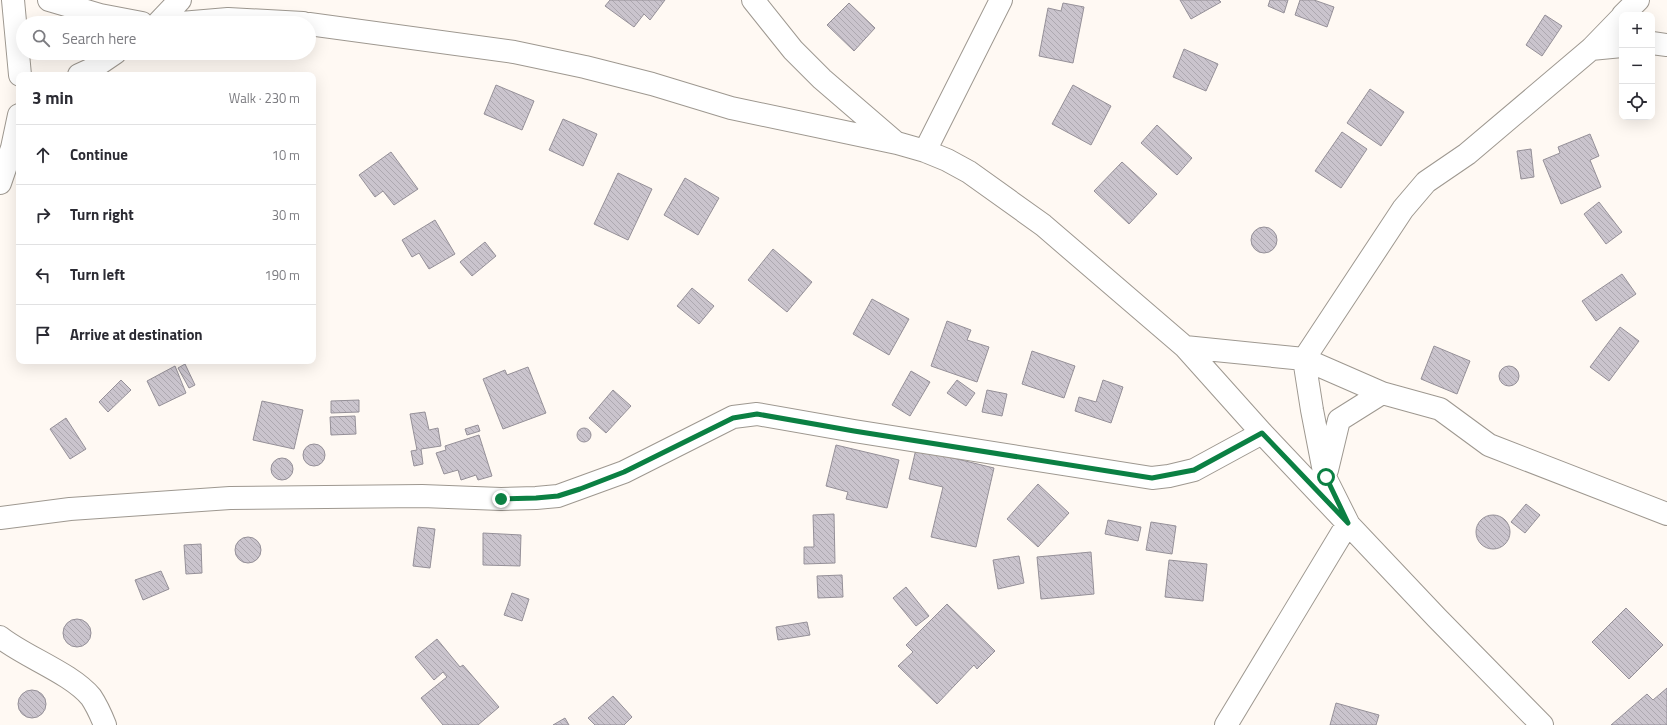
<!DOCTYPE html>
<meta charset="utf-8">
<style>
:root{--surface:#fff;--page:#f2f2f3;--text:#2b2b33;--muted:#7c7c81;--line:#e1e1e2}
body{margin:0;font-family:"Titillium Web",sans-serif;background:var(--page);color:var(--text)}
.controls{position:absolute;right:12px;top:12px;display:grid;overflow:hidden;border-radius:8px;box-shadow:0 4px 16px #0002}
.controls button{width:36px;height:36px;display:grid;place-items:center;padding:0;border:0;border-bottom:1px solid var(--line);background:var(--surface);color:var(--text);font:20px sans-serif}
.stop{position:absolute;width:12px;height:12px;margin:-9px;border:3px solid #0b8043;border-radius:50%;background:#fff}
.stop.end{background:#0b8043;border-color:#fff;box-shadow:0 1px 4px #0008}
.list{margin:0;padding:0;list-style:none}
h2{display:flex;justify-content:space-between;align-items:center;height:52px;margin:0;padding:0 16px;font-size:17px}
h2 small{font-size:13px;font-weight:400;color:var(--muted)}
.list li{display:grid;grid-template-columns:26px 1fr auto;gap:12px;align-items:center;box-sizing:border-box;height:60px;padding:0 16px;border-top:1px solid var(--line)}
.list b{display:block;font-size:15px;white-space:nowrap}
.list em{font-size:13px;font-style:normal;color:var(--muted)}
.icon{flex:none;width:22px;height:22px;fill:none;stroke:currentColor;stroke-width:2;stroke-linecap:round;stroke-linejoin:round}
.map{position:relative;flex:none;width:1667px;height:725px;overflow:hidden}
.search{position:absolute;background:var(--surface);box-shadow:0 4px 16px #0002;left:16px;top:16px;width:300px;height:44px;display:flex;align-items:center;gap:10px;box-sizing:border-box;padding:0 14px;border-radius:22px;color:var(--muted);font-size:15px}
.panel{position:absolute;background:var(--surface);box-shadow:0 4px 16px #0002;left:16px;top:72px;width:300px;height:292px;border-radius:8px}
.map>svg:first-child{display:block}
</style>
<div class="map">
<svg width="1667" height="725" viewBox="0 0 1667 725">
<defs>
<pattern id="building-back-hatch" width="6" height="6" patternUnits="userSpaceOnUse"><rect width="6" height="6" fill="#cac4cd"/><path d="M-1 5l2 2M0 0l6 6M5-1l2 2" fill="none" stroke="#ada8b0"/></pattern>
</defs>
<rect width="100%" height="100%" fill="#fff9f3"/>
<!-- building -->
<path fill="url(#building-back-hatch)" stroke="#959098" d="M610,0H665L650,20L644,14L634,27L605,6Z
M1180,0H1219L1221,2L1191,19Z
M1270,0H1288L1284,13L1268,6Z
M1300,0H1314L1334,7L1327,27L1295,15Z
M849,3L875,28L854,51L827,25Z
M1063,3L1084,7L1073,63L1039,56L1048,8L1061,11Z
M1545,15L1562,26L1542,56L1526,45Z
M1184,49L1218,64L1206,91L1173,77Z
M496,85L534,101L522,130L484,114Z
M1073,85L1111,106L1091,145L1052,124Z
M1370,89L1404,112L1381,146L1347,123Z
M563,119L597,134L583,166L549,150Z
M1157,125L1192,158L1177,175L1141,143Z
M1342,132L1367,149L1341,188L1315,171Z
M1590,134L1599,156L1590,160L1601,187L1561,204L1543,160L1560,153L1558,147Z
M1531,149L1534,177L1521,179L1517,151Z
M391,152L418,189L394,205L383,191L375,197L359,175Z
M1122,162L1157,194L1129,224L1094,191Z
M618,173L652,189L628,240L594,224Z
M685,178L719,198L698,235L664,215Z
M1599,202L1622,232L1606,244L1584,214Z
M435,220L455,254L429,269L419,253L412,257L402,240Z
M1251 240a13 13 0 1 1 26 0a13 13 0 1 1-26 0Z
M485,242L496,256L472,276L460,262Z
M773,249L812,282L787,312L748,280Z
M1622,274L1636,294L1596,321L1582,301Z
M692,288L714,306L699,324L677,306Z
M872,299L909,319L889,355L853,334Z
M947,321L971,330L967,340L989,347L977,382L931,366Z
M1620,327L1639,341L1609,381L1590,367Z
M1434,346L1470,361L1457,394L1421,379Z
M1032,351L1075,366L1064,398L1022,384Z
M185,364L195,385L189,388L178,368Z
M175,366L186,393L159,406L147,381Z
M1499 376a10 10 0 1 1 20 0a10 10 0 1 1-20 0Z
M528,367L546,413L503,429L483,379L505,370L507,375Z
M911,371L930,382L910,416L892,405Z
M121,380L131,390L108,412L99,402Z
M957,380L975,393L966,406L947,393Z
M1103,380L1123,387L1111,423L1075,411L1079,397L1096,402Z
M613,390L631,406L606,433L589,418Z
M987,390L1007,394L1002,416L982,412Z
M359,400V412L331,413V401Z
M262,401L303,410L294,449L253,440Z
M425,412L429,430L438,428L441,446L421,449L423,464L414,466L411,451L417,450L410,414Z
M355,416L356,434L331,435L330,417Z
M66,418L86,449L70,459L50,429Z
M478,425L480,431L467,435L465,429Z
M577 435a7 7 0 1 1 14 0a7 7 0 1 1-14 0Z
M479,435L492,476L478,480L476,475L461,480L458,470L444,474L436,453L446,450L445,446Z
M303 455a11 11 0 1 1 22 0a11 11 0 1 1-22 0Z
M836,445L899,460L887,508L846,499L848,492L826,486Z
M916,449L994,468L976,547L931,537L943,487L909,479Z
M271 469a11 11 0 1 1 22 0a11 11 0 1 1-22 0Z
M1038,484L1069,513L1038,547L1007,519Z
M1526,504L1540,515L1525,533L1511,522Z
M834,514L835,563L804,564V547H814L813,515Z
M1476 532a17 17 0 1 1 34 0a17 17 0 1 1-34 0Z
M1108,520L1141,527L1138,541L1105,534Z
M1151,522L1176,526L1172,554L1146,550Z
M418,527L435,529L430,568L413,566Z
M483,533L521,535L520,566L483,565Z
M235 550a13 13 0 1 1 26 0a13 13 0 1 1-26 0Z
M201,544L202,573L186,574L184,545Z
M1091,552L1094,594L1041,599L1037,557Z
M1019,556L1024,583L998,589L993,560Z
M1169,560L1207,564L1203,601L1165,597Z
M161,571L169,589L143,600L135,580Z
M842,575L843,597L818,598L817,576Z
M906,587L929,616L916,626L893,598Z
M512,593L529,599L522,621L504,615Z
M947,604L995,651L977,669L974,665L937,704L898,666L913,652L906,645Z
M1626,608L1663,645L1629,679L1592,642Z
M63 633a14 14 0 1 1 28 0a14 14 0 1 1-28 0Z
M807,622L810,635L778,640L776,627Z
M437,639L460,667L463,665L499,707L478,725H443L421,698L447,677L443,672L434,680L415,657Z
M1667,688V725H1611L1647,694L1653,700Z
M18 704a14 14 0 1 1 28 0a14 14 0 1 1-28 0Z
M613,696L632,717L624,725H595L588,718Z
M1336,703L1379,715L1376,725H1330Z
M565,718L569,725H553Z"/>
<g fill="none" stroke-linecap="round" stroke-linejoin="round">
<!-- minor casing -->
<g stroke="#9e9890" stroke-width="24">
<path id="minor" d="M13,0L20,75
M49,0L100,15L142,23
M753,0L793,50L822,79L894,141
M1623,15L1638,0
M158,23L180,0
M181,23L228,19L303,23
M309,24L514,52L585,67L652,84L731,108L897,143L925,151L947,160L969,172L1043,225L1185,347L1262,433L1437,618L1542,725
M1652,43L1667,45
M1591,49L1622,46
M79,75L90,70L115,53
M925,151L1001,0
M0,183L12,148L19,115
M1185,347L1304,359L1382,393L1440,409L1489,445L1667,514
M1327,470L1339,420L1382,393
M0,518L70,509L230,498L422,496L501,499L536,498L558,496L624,472L733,417L757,414L854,431L1152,478L1169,476L1194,470L1262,433
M0,637C25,657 71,673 91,697C97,706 101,715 105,725
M1226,725L1348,523L1325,477L1312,410L1304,359L1403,209L1426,182L1467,154L1591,49L1622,17"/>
</g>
<!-- minor -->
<use href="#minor" stroke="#fff" stroke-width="22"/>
</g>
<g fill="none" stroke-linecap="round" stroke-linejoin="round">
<!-- route -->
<path stroke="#0b8043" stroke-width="5" d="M501,499L536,498L558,496L580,489L624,472L733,418L757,414L854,431L1152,478L1194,470L1262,433L1348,523L1326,477"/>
</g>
</svg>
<div class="controls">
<button>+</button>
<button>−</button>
<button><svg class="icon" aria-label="locate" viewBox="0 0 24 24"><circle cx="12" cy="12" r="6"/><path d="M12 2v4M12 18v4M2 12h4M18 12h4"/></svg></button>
</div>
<div class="stop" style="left:1326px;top:477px"></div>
<div class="stop end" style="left:501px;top:499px"></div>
<div class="search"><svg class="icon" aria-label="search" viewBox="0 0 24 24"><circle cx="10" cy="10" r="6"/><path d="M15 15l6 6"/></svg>Search here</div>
<section class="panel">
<h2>3 min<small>Walk · 230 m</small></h2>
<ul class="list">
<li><svg class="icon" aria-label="ahead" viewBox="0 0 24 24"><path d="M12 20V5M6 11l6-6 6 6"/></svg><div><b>Continue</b></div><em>10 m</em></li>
<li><svg class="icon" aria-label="right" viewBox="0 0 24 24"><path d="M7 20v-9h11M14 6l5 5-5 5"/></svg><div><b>Turn right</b></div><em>30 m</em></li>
<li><svg class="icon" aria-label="left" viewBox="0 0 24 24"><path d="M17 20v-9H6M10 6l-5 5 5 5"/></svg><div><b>Turn left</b></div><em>190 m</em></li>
<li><svg class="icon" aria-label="arrive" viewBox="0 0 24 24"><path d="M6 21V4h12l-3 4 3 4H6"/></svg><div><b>Arrive at destination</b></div></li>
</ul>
</section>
</div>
